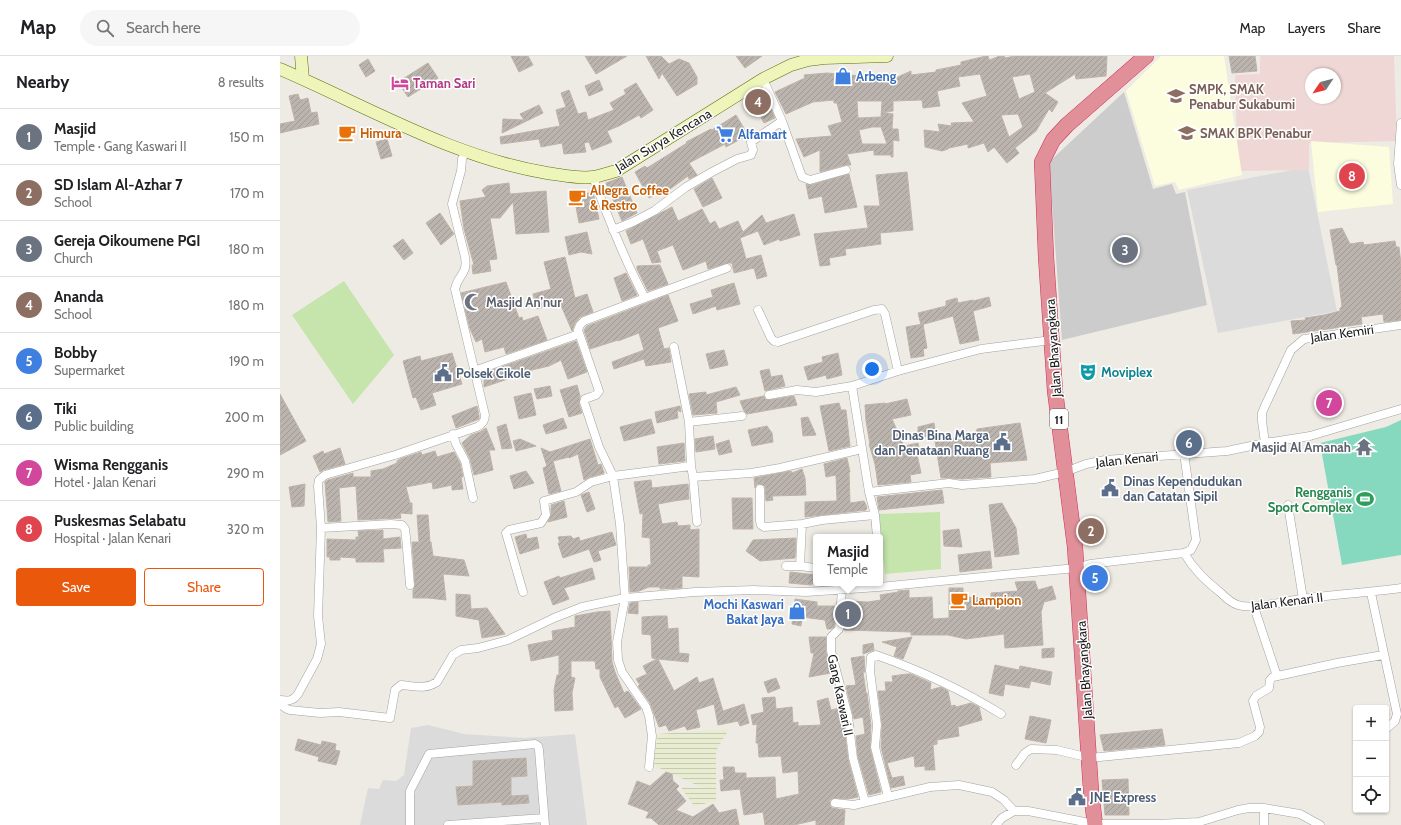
<!DOCTYPE html>
<meta charset="utf-8">
<style>
:root{--surface:#fff;--page:#f6f6f6;--text:#202124;--muted:#757577;--line:#e0e0e0;--accent:#ea580c}
body{margin:0;font-family:Cabin,sans-serif;background:var(--page);color:var(--text)}
.controls{position:absolute;right:12px;bottom:12px;display:grid;overflow:hidden;border-radius:4px;box-shadow:0 1px 3px #0004}
.controls button{width:36px;height:36px;display:grid;place-items:center;padding:0;border:0;border-bottom:1px solid var(--line);background:var(--surface);color:var(--text);font:20px sans-serif}
.compass{position:absolute;left:1025px;top:12px;width:36px;height:36px;border-radius:50%;background:var(--surface);box-shadow:0 1px 3px #0004;rotate:235deg}
.you{position:absolute;left:592px;top:313px;width:14px;height:14px;margin:-10px;border:3px solid #fff;border-radius:50%;background:#1a73e8;box-shadow:0 0 0 6px #1a73e833}
.badge{display:grid;place-items:center;width:26px;height:26px;border-radius:50%;background:var(--accent);color:#fff;font-size:13px;font-weight:700}
.pin{position:absolute;translate:-50% -50%;border:2px solid #fff;box-shadow:0 1px 4px #0006}
.popup{position:absolute;left:533px;top:478px;width:70px;height:52px;box-sizing:border-box;display:grid;place-content:center;border-radius:4px;background:var(--surface);filter:drop-shadow(0 1px 3px #0005);font-size:13px;white-space:nowrap;color:var(--muted)}
.popup b{font-size:15px;color:var(--text)}
.popup::after{content:'';position:absolute;left:50%;top:100%;margin-left:-8px;border:8px solid transparent;border-top-color:var(--surface)}
.list{margin:0;padding:0;list-style:none}
h2{display:flex;justify-content:space-between;align-items:center;height:52px;margin:0;padding:0 16px;font-size:17px}
h2 small{font-size:13px;font-weight:400;color:var(--muted)}
.list li{display:grid;grid-template-columns:26px 1fr auto;gap:12px;align-items:center;box-sizing:border-box;height:56px;padding:0 16px;border-top:1px solid var(--line)}
.list b{display:block;font-size:15px;white-space:nowrap}
.list p{margin:0;font-size:13px;white-space:nowrap;color:var(--muted)}
.list em{font-size:13px;font-style:normal;color:var(--muted)}
.actions{display:flex;gap:8px;padding:12px 16px}
.actions a{flex:1;padding:9px 0;border:1px solid var(--accent);border-radius:4px;text-align:center;font-size:14px;color:var(--accent)}
.actions .main{background:var(--accent);color:#fff}
.icon{flex:none;width:22px;height:22px;fill:none;stroke:currentColor;stroke-width:2;stroke-linecap:round;stroke-linejoin:round}
.map{position:relative;flex:none;width:1121px;height:769px;overflow:hidden}
header{display:flex;align-items:center;gap:24px;box-sizing:border-box;height:56px;padding:0 20px;background:var(--surface);border-bottom:1px solid var(--line)}
header strong{font-size:19px}
nav{display:flex;gap:22px;margin-inline-start:auto;font-size:14px}
.search{width:280px;height:36px;background:var(--page);display:flex;align-items:center;gap:10px;box-sizing:border-box;padding:0 14px;border-radius:22px;color:var(--muted);font-size:15px}
main{display:flex}
aside{flex:1;background:var(--surface)}
.map>svg:first-child{display:block}
</style>
<header>
<strong>Map</strong>
<div class="search"><svg class="icon" aria-label="search" viewBox="0 0 24 24"><circle cx="10" cy="10" r="6"/><path d="M15 15l6 6"/></svg>Search here</div>
<nav><a>Map</a><a>Layers</a><a>Share</a></nav>
</header>
<main>
<aside>
<h2>Nearby<small>8 results</small></h2>
<ul class="list">
<li><span class="badge" style="background:#6b7280">1</span><div><b>Masjid</b><p>Temple · Gang Kaswari II</p></div><em>150 m</em></li>
<li><span class="badge" style="background:#8d6e63">2</span><div><b>SD Islam Al-Azhar 7</b><p>School</p></div><em>170 m</em></li>
<li><span class="badge" style="background:#6b7280">3</span><div><b>Gereja Oikoumene PGI</b><p>Church</p></div><em>180 m</em></li>
<li><span class="badge" style="background:#8d6e63">4</span><div><b>Ananda</b><p>School</p></div><em>180 m</em></li>
<li><span class="badge" style="background:#3f7fe0">5</span><div><b>Bobby</b><p>Supermarket</p></div><em>190 m</em></li>
<li><span class="badge" style="background:#5c6f8a">6</span><div><b>Tiki</b><p>Public building</p></div><em>200 m</em></li>
<li><span class="badge" style="background:#d1479c">7</span><div><b>Wisma Rengganis</b><p>Hotel · Jalan Kenari</p></div><em>290 m</em></li>
<li><span class="badge" style="background:#e0444e">8</span><div><b>Puskesmas Selabatu</b><p>Hospital · Jalan Kenari</p></div><em>320 m</em></li>
</ul>
<div class="actions"><a class="main">Save</a><a>Share</a></div>
</aside>
<div class="map">
<svg width="1121" height="769" viewBox="0 0 1121 769">
<defs>
<pattern id="farmland-rules" width="6" height="5" patternUnits="userSpaceOnUse"><rect width="6" height="5" fill="#e8ecd0"/><path d="M0 2.5h6" fill="none" stroke="#c7cab2"/></pattern>
<pattern id="building-hatch" width="6" height="6" patternUnits="userSpaceOnUse"><rect width="6" height="6" fill="#bbb4ae"/><path d="M-1 1l2-2M0 6l6-6M5 7l2-2" fill="none" stroke="#a09a95"/></pattern>
</defs>
<rect width="100%" height="100%" fill="#eeebe4"/>
<!-- residential -->
<path fill="#dcdbdb" d="M1028,111L1057,255L938,277L907,134Z
M148,669L184,678L244,682L295,678L307,769H80L88,732L99,733L103,724L116,725L124,719L131,672Z"/>
<!-- commercial -->
<path fill="#eed7d4" fill-rule="evenodd" d="M980,0H1114L1117,85L1029,87V114L958,115L955,19L980,18ZM1031,18H1055V42H1031Z"/>
<!-- education -->
<path fill="#fbfdde" d="M881,0H944L962,119L899,134L895,126L875,130L846,35Z
M1031,85L1109,91L1113,148L1038,156Z"/>
<!-- religious -->
<path fill="#ccc" d="M844,36L873,133L892,128L896,138L905,136L927,249L782,284L769,106Z"/>
<!-- farmland -->
<path fill="url(#farmland-rules)" d="M449,673L436,695V745L414,750L401,731L423,732L373,709L378,678Z"/>
<!-- grass -->
<path fill="#c5e5ad" d="M64,225L114,299L73,348L12,259Z
M660,456L661,513L605,518L598,458Z"/>
<!-- pitch -->
<path fill="#86d9be" d="M1121,364V499L1062,509L1040,387L1106,371Z"/>
<!-- building -->
<path fill="url(#building-hatch)" stroke="#bfb3a7" fill-rule="evenodd" d="M231,0H248L253,9L239,16Z
M305,0H347L316,18Z
M366,0H381L389,8L399,3L409,7L417,21V28L397,40L382,17L379,23Z
M456,0H482L465,12Z
M706,0H708L709,4L720,0H724L725,2L735,0H827L826,20L796,23L795,18L765,37L778,46L772,56L769,53L756,75L735,92L739,97L727,107L714,91L708,96L704,87L688,92V88L669,92L668,93L662,95L645,91L644,74L660,76L658,68L672,70L671,67L694,66L682,47L707,40L700,18L678,21L680,30L657,35L660,50L643,52L642,44L613,45V55L602,56L613,58L612,73H618L619,85L613,84V101H611V99H594V94L567,98L571,109H565L540,116V94L524,101L516,83L552,80L548,70L562,66L557,47H554V44L533,46L506,58L495,36L525,22L524,19L547,17L582,20V18H611V24L631,15V19L656,16V14L681,9V6ZM750,18L755,36L739,43L732,21ZM577,45H602L601,61L578,62ZM738,58L743,71L729,81L721,59ZM592,71H601L607,88H582L579,74Z
M949,0H975L977,15L952,17Z
M88,3L95,15L86,21L79,9Z
M148,7L158,22L128,41L118,26Z
M319,24L323,34L309,40L305,30Z
M356,27L373,54L361,62L359,59L339,70L327,75L332,86L312,94L309,86L304,87L306,96L284,98L282,87L261,91L259,83L221,88L220,81L280,70L276,54L286,51L281,37L289,34L298,58L306,56L308,64L334,54L330,47L346,38L344,34Z
M18,38L20,44L28,42L31,57L37,56L39,68L0,77V68L15,65L9,40Z
M485,40L495,62L484,67L473,46Z
M259,49L263,57L222,77L223,63L244,64L240,58Z
M456,59L468,79L446,91L445,88L409,107L417,119L409,123L408,120L390,133L389,131L369,142L355,116L365,110L367,112L407,87L406,86L431,73L432,74Z
M107,83L112,100L101,103L96,86Z
M627,116L633,174L600,177L601,188L565,193L566,199L549,202L550,209L540,210L534,178L588,172L584,150H600L596,119Z
M569,118L577,151L545,157L542,140L529,143L526,128L531,129Z
M342,121L357,157L342,165L326,127Z
M432,122L442,142L423,151L414,133Z
M229,127L230,138L266,135L269,176L236,178L233,146L220,162H210L217,203L209,204L211,215L193,218L192,209H194L184,173L180,145L206,141L202,134L207,130Z
M313,136L319,163L299,167L294,140Z
M392,151L398,165L422,153L430,168L435,165L439,173L458,165L463,176L482,159L486,167L514,158L520,179L500,185L499,183L484,189L478,175L460,182L466,203L481,199L487,220L477,223L474,212L454,217L452,207H448L428,213L426,205L403,214L393,189L377,195L381,206L372,207L363,183L351,188L346,175Z
M160,157L174,178L161,189L146,167Z
M1062,172L1070,188L1083,186L1084,189L1115,185L1116,191H1119L1121,208V264L1104,266L1103,258L1081,261L1082,268L1013,278L1011,265L1026,264L1025,262L1044,259L1060,255V252L1062,251L1057,209H1056L1050,174Z
M307,176L312,198L301,196L289,199L285,181Z
M123,183L133,197L124,204L113,190Z
M285,201L295,242L307,238L313,256L300,261L295,267L292,275L280,247L257,253L253,238L271,233L264,206Z
M380,209L388,228L368,235L357,213V210Z
M346,217L357,239L342,245L334,222Z
M226,226L239,262L242,261L243,265L258,260L267,284L226,298L224,291L205,296L202,283L196,286L190,273L181,237Z
M454,227L460,248L437,254L436,250L413,258L410,248L433,241L431,234Z
M388,239L398,265L378,272L384,293L389,292L391,306L366,310L364,303L334,313L332,306L364,294L359,277L338,285V284L310,293L304,274L307,270Z
M709,241L711,250L693,255L699,284L680,288L673,260L641,269L638,257L666,250V245L677,242L678,247L693,244V245Z
M643,268L647,292L643,293L644,300L631,302L626,271Z
M296,285L307,316L288,323L281,304L269,310L243,316V318L204,331V317Z
M444,294L448,309L430,313L426,298Z
M172,297L182,328L152,337L156,349L141,354L136,341L133,342L123,305L140,300L141,305Z
M558,297L562,319L547,323L546,319L528,324L524,311L543,306L542,301Z
M489,313L491,321L502,319L505,330L488,334L485,335L480,315Z
M297,329L300,340L299,348L302,357L289,361L280,334Z
M270,330L272,340L257,343L254,333Z
M456,331L460,339L436,346L437,357L413,359L409,338L426,336V339Z
M251,337L256,359L239,363L234,341Z
M0,338L26,385L0,399Z
M484,340L485,343L490,344L514,340L517,349L467,358L464,355L460,345Z
M627,343L631,359L612,363L624,390L638,387L640,398H637L641,417L630,419L631,426L598,429L595,408L589,388H590L586,365L585,349L605,347V348Z
M559,347L561,354H566L570,390L549,395L540,350Z
M197,350L199,360V363L176,372L172,360Z
M400,350L401,356L397,354L398,362L377,367L375,356Z
M528,361L536,379L523,380L521,362Z
M283,362L287,372L266,378L263,369Z
M371,363L375,377L344,385L340,371Z
M654,367L656,380L638,381V371Z
M740,367L747,404L710,407L711,421L682,423L670,422H661L655,385L695,379L697,373Z
M226,368L232,392L222,393L217,371Z
M487,370L492,377L493,386L472,390L468,374Z
M206,372L215,394H209L213,414L194,419L190,403L182,387L191,379L200,376Z
M433,380L435,393L416,396L415,383Z
M240,383L256,390L236,395L233,385Z
M310,383L318,409L321,408L324,417L310,421L304,424L298,398L289,402V401L273,405L281,435L269,438L263,412L267,410L261,392L270,396Z
M449,384L452,396L439,399L436,388Z
M404,387L405,405L379,408L377,391Z
M60,392L65,408L43,414L40,416L33,400L43,395L44,398Z
M155,395L157,401L174,396L180,407L183,421H181L183,433L172,434V429L153,433L152,426L126,431L130,447H132V458L120,457L121,462L78,464L76,430L59,432L61,465L48,466L45,426L48,424L73,417V421H91V415L103,413L117,407V405L120,403L141,396L142,399Z
M567,402L570,416H569L570,447L584,445L587,451L586,454L525,461V446L557,445L556,419L546,421L544,408Z
M522,413L525,422L526,439L492,440L493,444L486,445L485,430L480,428H477L475,432L474,422L511,415L512,417Z
M246,415L254,427L234,433L230,420Z
M371,424L372,432L408,428L409,443L394,445L378,448L382,468L397,466L398,470L410,469V474L419,473V521L402,520V532L380,533V531H369L359,535L350,536L349,511H368V509H371L370,482L362,481L363,457L360,458L354,426Z
M25,428L24,450L12,451L9,431Z
M662,434L664,447L599,454L597,441Z
M309,436L315,453L307,456L301,439Z
M452,442H472L473,473H453Z
M284,445L287,461L268,466L271,459V452L272,454L271,449Z
M722,447L736,472L739,498L715,501L709,449Z
M137,459H148L150,486H151L153,500L184,504L189,520L163,518L166,544L148,542H133V534L135,529L132,486H139Z
M679,473L682,491L664,490L663,475Z
M103,474V483L120,481L121,492L103,493L104,506H76V502L60,501V504H50V501H47V483L76,484V481H79L78,475Z
M332,476L336,489L318,495L321,504L314,506L309,493L283,502L278,487H280L278,481L291,480L293,483L299,481L300,485Z
M246,478L247,483L257,481L259,492L240,498L235,481Z
M516,482L515,502L480,505L466,495L473,484Z
M710,495L712,512L680,516L678,499Z
M312,512L315,523L284,532L289,543L273,549L264,526L279,520L280,522Z
M510,516L536,519V528H531V529L509,527Z
M755,525L758,534L772,530L776,543L764,546L761,556L763,589L725,592L724,578L686,583L668,579H631V576L564,574L567,545L588,546L601,544L600,539L618,536V535L629,534V542L652,541L653,563L669,562V532H683V541L711,542V537L738,535L735,526Z
M176,538L190,539L191,553L207,552L225,578L202,582L199,564L176,560Z
M515,543L537,546V550H555L554,571L551,573H547L545,564L522,561L521,570L512,568Z
M358,546V558L348,557L350,547Z
M330,555L332,606L335,616L344,637L348,635L361,653L345,662L338,650L335,652L320,621V613H316L315,605H291V621L295,622L292,637L293,654L275,655L274,634L277,619H279V599L251,605L248,589L273,584L272,575L295,571V560L317,556Z
M378,560H387L388,573L398,572L399,597L409,598L408,606L378,603L394,635L417,621L419,627L433,622L443,655L464,648L469,667L460,670L458,665L438,669L434,648L416,654L420,671L407,674L405,670L389,675L386,669L379,671L370,647L358,630L360,629L356,623L367,618L363,610L377,603L372,602L371,579L362,578V561Z
M529,581H546V596L551,617L529,621L534,597H531Z
M632,581L623,603L614,600L617,591L602,586Z
M593,587L594,594L583,598V589Z
M774,592V601L762,602V593Z
M584,600L585,616H583L586,637H587L591,669L590,692L601,736L589,739L578,701L576,680L585,678L583,661L574,663L566,630L576,629L571,602Z
M715,609L739,614L740,610L772,616L770,629L751,625L749,632L725,628L723,640L709,637Z
M627,618H631L651,627L650,634L661,631L668,635L671,650L675,649L676,651L691,647L699,651L702,664L678,671L679,680L657,684V688L653,689L655,714H645V710L635,711L634,700L607,707L612,722L623,720L625,729L611,732L601,691L602,668L598,635H606L605,626H613L612,620Z
M496,622L500,632L488,637L484,626Z
M495,641L496,653L512,651L513,667L518,666V670L541,669L537,645L548,642L551,654L560,652L563,661L568,703L578,741L568,743L555,742L550,744V749L552,752L565,754L564,769H536V764L514,769H485L483,756L464,759L460,733L441,735L440,724H444L443,711H454L455,717H466V722L495,721L496,743L519,738L518,715L503,717L501,700L479,701L478,687H476L477,668L473,669L471,659L484,656L482,642Z
M750,660L771,664L766,687L745,683Z
M882,673L885,689L824,695L820,679Z
M18,683L41,689L42,685L56,688L55,694L60,695L56,709L38,705L39,701L15,694Z
M246,702L247,720L231,721V740L248,739L249,747L222,749V746L178,749L176,731L193,730V705Z
M386,716L392,718L393,725L399,730L396,733L406,745L396,754L413,761L433,748L439,757L456,753L459,769H379L371,762H366L369,756L348,748L357,725L370,730Z
M848,723L849,759H825L822,724Z"/>
<g fill="none" stroke-linecap="round" stroke-linejoin="round">
<!-- street casing -->
<g stroke="#a2a2a2" stroke-width="9">
<path id="street" d="M483,23L502,65L522,121L530,124L566,114
M1121,67L1118,108L1121,129
M313,121C328,162 344,203 365,242L304,265L300,269L298,274L319,335L316,339L305,343L304,346L319,391L333,420L340,468L345,542L337,586L338,604L342,616L366,651L369,660L372,680L369,711
M333,174L353,166L374,155L406,131L432,116L457,103L471,99L473,94L471,86L502,65
M365,242L447,212
M478,254L491,282L494,285L498,286L594,254L602,253L605,258L618,315
M394,291L409,366L411,410L413,421L417,466
M194,315L299,278
M489,339L517,334L536,336L572,330
M409,366L462,360
M173,378L176,388L185,405L193,442
M985,387L982,365V357L985,350L1011,294L1024,283L1121,269
M413,421L471,417L500,412L582,393
M480,433V465L481,469L484,471L522,468L542,464L595,459
M589,436L669,427L682,429L755,423L785,416L806,408L825,404L947,395L985,387L1030,380L1121,353
M1008,449L1023,543
M41,472L111,468L122,469L125,473L126,481L130,529
M597,481L595,459L589,436L572,330L618,315L701,293L772,284
M904,497L911,494L916,484L904,397
M506,510H520L522,468
M520,510L535,512
M562,534L559,573L551,581V595L568,660L573,702L585,746
M243,536L226,477L229,474L261,467L266,459L264,445L296,436L311,426L333,420L411,410
M1091,537L1117,658L1115,665L1106,673
M974,551L997,620
M0,644C9,645 13,645 18,638L37,603L41,588L38,560L41,472L38,430L39,424L45,419L115,399L197,371C203,368 205,365 205,359L175,233C178,218 188,219 185,201L172,148L181,115L182,103L186,95
M0,648L7,653L10,654L40,657L59,656L110,662L115,634L121,629C134,630 145,634 157,626L173,599L181,594L198,592L228,584L274,562L302,551L345,542L415,536L474,534L526,536L599,531L796,512L810,508L904,497C914,514 926,525 941,537C946,542 951,547 958,549C973,554 1005,545 1021,543C1054,538 1088,537 1121,532
M736,709L745,697L751,693L777,694L810,702L959,687L975,680L979,676L980,671L973,645L976,640L989,632L990,624L993,621L1057,607L1103,599
M608,740L597,699L595,691L597,669L590,615L591,601L596,599C642,615 679,632 721,658
M555,747L574,749L650,731L679,729L712,736L724,744L734,755
M130,769V735L149,698L255,688L258,690L259,694L265,769
M168,769L264,762
M716,769L722,762L734,755H748L815,768H877L919,766L958,754L969,752H984L1020,758L1040,769
M984,769V752"/>
</g>
<!-- secondary casing -->
<g stroke="#5c6e0b" stroke-width="13">
<path id="secondary" d="M21,0L23,23
M0,13C86,50 174,102 267,117C282,119 298,123 313,121C320,120 328,117 336,115L483,23L511,9L528,4L544,2L607,0"/>
</g>
<!-- highway casing -->
<g stroke="#cf2f5b" stroke-width="16">
<path id="highway" d="M815,769L811,735L795,491L775,335L766,201L762,106L773,84L787,69L866,0"/>
</g>
<!-- street -->
<use href="#street" stroke="#fff" stroke-width="8"/>
<!-- secondary -->
<use href="#secondary" stroke="#eef5bb" stroke-width="12"/>
<!-- highway -->
<use href="#highway" stroke="#e1909a" stroke-width="15"/>
</g>
<!-- icons -->
<defs>
<g id="shop-bare" transform="scale(1.38)"><path d="M-5-2.5h2.3a2.7 3.5 0 0 1 5.4 0H5L5.5 6h-11ZM-1.5-2.5h3a1.5 2.3 0 0 0-3 0Z" fill="#3f7fe0" stroke="#fff" stroke-width="2.5" paint-order="stroke"/></g>
<g id="hotel-bare" transform="scale(1.38)"><path d="M-6-4.5h1.5V1H6V5H4.5V3h-9V5H-6ZM-4 0a1.8 1.8 0 1 1 3.6 0ZM.5 0V-2.5h3Q6-2.5 6 0Z" fill="#d1479c" stroke="#fff" stroke-width="2.5" paint-order="stroke"/></g>
<g id="school-bare" transform="scale(1.38)"><path d="M0-5L7-2L0 1L-7-2ZM-4 1L0 2.5L4 1V4Q0 6-4 4Z" fill="#8d6e63" stroke="#fff" stroke-width="2.5" paint-order="stroke"/></g>
<g id="cafe-bare" transform="scale(1.38)"><path d="M-5.5-4.5H6V0H3Q3 3.5 0 3.5H-2.5Q-5.5 3.5-5.5 0ZM3-3.2v2h1.7v-2ZM-6 4.5H4V6H-6Z" fill="#e8710a" stroke="#fff" stroke-width="2.5" paint-order="stroke"/></g>
<g id="supermarket-bare" transform="scale(1.38)"><path d="M-6-5.5h2.5l.6 2H6L4.5 2H-2.5L-4.4-4H-6ZM-1.5 3.2a1.3 1.3 0 1 0 .1 0ZM3 3.2a1.3 1.3 0 1 0 .1 0Z" fill="#3f7fe0" stroke="#fff" stroke-width="2.5" paint-order="stroke"/></g>
<g id="mosque-bare" transform="scale(1.38)"><path d="M3.5-4.9A6 6 0 1 0 3.5 4.9A5 5 0 1 1 3.5-4.9Z" fill="#6b7280" stroke="#fff" stroke-width="2.5" paint-order="stroke"/></g>
<g id="theatre-bare" transform="scale(1.38)"><path d="M-5-5.5Q0-4 5-5.5V0Q5 5 0 6Q-5 5-5 0ZM-3.3-2.5H-1v1.5H-3.3ZM1-2.5H3.3v1.5H1ZM-2.8 1Q0 5.5 2.8 1Z" fill="#0f9aa8" stroke="#fff" stroke-width="2.5" paint-order="stroke"/></g>
<g id="civic-bare" transform="scale(1.38)"><path d="M-.6-6.5H3V-4.5H.6V-3L4-1V1h2V6H-6V1h2V-1L-.6-3ZM-1.2 2.5V6h2.4V2.5Z" fill="#5c6f8a" stroke="#fff" stroke-width="2.5" paint-order="stroke"/></g>
<g id="temple-bare" transform="scale(1.38)"><path d="M0-6L5-2H3V0L6.5 2.5H4V6H1.5V3h-3V6H-4V2.5H-6.5L-3 0V-2H-5Z" fill="#6b7280" stroke="#fff" stroke-width="2.5" paint-order="stroke"/></g>
<g id="stadium-bare" transform="scale(1.38)"><path d="M0-5a6.5 5 0 1 0 0 10a6.5 5 0 1 0 0-10ZM-3.5-1.8h7v3.6h-7Z" fill="#2e9e5b" stroke="#fff" stroke-width="2.5" paint-order="stroke"/></g>
</defs>
<g fill-rule="evenodd">
<use href="#shop-bare" x="563" y="20"/>
<use href="#hotel-bare" x="120" y="27"/>
<use href="#school-bare" x="896" y="40"/>
<use href="#cafe-bare" x="67" y="77"/>
<use href="#school-bare" x="907" y="77"/>
<use href="#supermarket-bare" x="445" y="78"/>
<use href="#cafe-bare" x="297" y="141"/>
<use href="#mosque-bare" x="193" y="246"/>
<use href="#theatre-bare" x="808" y="316"/>
<use href="#civic-bare" x="163" y="317"/>
<use href="#civic-bare" x="722" y="386"/>
<use href="#temple-bare" x="1084" y="391"/>
<use href="#civic-bare" x="830" y="432"/>
<use href="#stadium-bare" x="1085" y="443"/>
<use href="#cafe-bare" x="679" y="544"/>
<use href="#shop-bare" x="517" y="555"/>
<use href="#civic-bare" x="797" y="741"/>
</g>
<g text-anchor="middle" dominant-baseline="central" stroke-width="3" stroke-linejoin="round" paint-order="stroke">
<!-- shield labels -->
<rect fill="#fff" stroke="#626262" stroke-width="1" x="770" y="353" width="18" height="20" rx="3"/>
<g font-size="12" font-weight="bold" fill="#1e1e1e">
<text x="779" y="363">11</text>
</g>
<!-- shop labels -->
<g font-size="13" font-weight="bold" fill="#366cbe" stroke="#fff" text-anchor="start">
<text x="576" y="20">Arbeng</text>
<text x="458" y="78">Alfamart</text>
<text x="504" y="548" text-anchor="end">Mochi Kaswari<tspan x="504" dy="15">Bakat Jaya</tspan></text>
</g>
<!-- hotel labels -->
<g font-size="13" font-weight="bold" fill="#b23c85" stroke="#fff" text-anchor="start">
<text x="133" y="27">Taman Sari</text>
</g>
<!-- education labels -->
<g font-size="13" font-weight="bold" fill="#785e54" stroke="#fff" text-anchor="start">
<text x="909" y="33">SMPK, SMAK<tspan x="909" dy="15">Penabur Sukabumi</tspan></text>
<text x="920" y="77">SMAK BPK Penabur</text>
</g>
<!-- food labels -->
<g font-size="13" font-weight="bold" fill="#c56008" stroke="#fff" text-anchor="start">
<text x="80" y="77">Himura</text>
<text x="310" y="134">Allegra Coffee<tspan x="310" dy="15">&amp; Restro</tspan></text>
<text x="692" y="544">Lampion</text>
</g>
<!-- street labels -->
<g font-size="13" fill="#1e1e1e" stroke="#fff">
<text transform="translate(383 84) rotate(-31)">Jalan Surya Kencana</text>
<text transform="translate(1062 277) rotate(-8)">Jalan Kemiri</text>
<text transform="translate(773 292) rotate(-94)">Jalan Bhayangkara</text>
<text transform="translate(847 403) rotate(-6)">Jalan Kenari</text>
<text transform="translate(1007 545) rotate(-7)">Jalan Kenari II</text>
<text transform="translate(804 614) rotate(-94)">Jalan Bhayangkara</text>
<text transform="translate(561 639) rotate(78)">Gang Kaswari II</text>
</g>
<!-- worship labels -->
<g font-size="13" font-weight="bold" fill="#5b616d" stroke="#fff" text-anchor="start">
<text x="206" y="246">Masjid An’nur</text>
<text x="1071" y="391" text-anchor="end">Masjid Al Amanah</text>
</g>
<!-- culture labels -->
<g font-size="13" font-weight="bold" fill="#0d838f" stroke="#fff" text-anchor="start">
<text x="821" y="316">Moviplex</text>
</g>
<!-- service labels -->
<g font-size="13" font-weight="bold" fill="#4e5e75" stroke="#fff" text-anchor="start">
<text x="176" y="317">Polsek Cikole</text>
<text x="709" y="379" text-anchor="end">Dinas Bina Marga<tspan x="709" dy="15">dan Penataan Ruang</tspan></text>
<text x="843" y="425">Dinas Kependudukan<tspan x="843" dy="15">dan Catatan Sipil</tspan></text>
<text x="810" y="741">JNE Express</text>
</g>
<!-- leisure labels -->
<g font-size="13" font-weight="bold" fill="#27864d" stroke="#fff" text-anchor="end">
<text x="1072" y="436">Rengganis<tspan x="1072" dy="15">Sport Complex</tspan></text>
</g>
</g>
</svg>
<div class="controls">
<button>+</button>
<button>−</button>
<button><svg class="icon" aria-label="locate" viewBox="0 0 24 24"><circle cx="12" cy="12" r="6"/><path d="M12 2v4M12 18v4M2 12h4M18 12h4"/></svg></button>
</div>
<svg class="compass" viewBox="-18 -18 36 36"><path d="M0-13l5 13h-10z" fill="#e53935"/><path d="M0 13l5-13h-10z" fill="#757577"/></svg>
<div class="you"></div>
<div class="pin badge" style="left:568px;top:558px;background:#6b7280">1</div>
<div class="popup"><b>Masjid</b>Temple</div>
<div class="pin badge" style="left:811px;top:475px;background:#8d6e63">2</div>
<div class="pin badge" style="left:845px;top:194px;background:#6b7280">3</div>
<div class="pin badge" style="left:478px;top:46px;background:#8d6e63">4</div>
<div class="pin badge" style="left:815px;top:522px;background:#3f7fe0">5</div>
<div class="pin badge" style="left:909px;top:387px;background:#5c6f8a">6</div>
<div class="pin badge" style="left:1049px;top:347px;background:#d1479c">7</div>
<div class="pin badge" style="left:1072px;top:120px;background:#e0444e">8</div>
</div>
</main>
